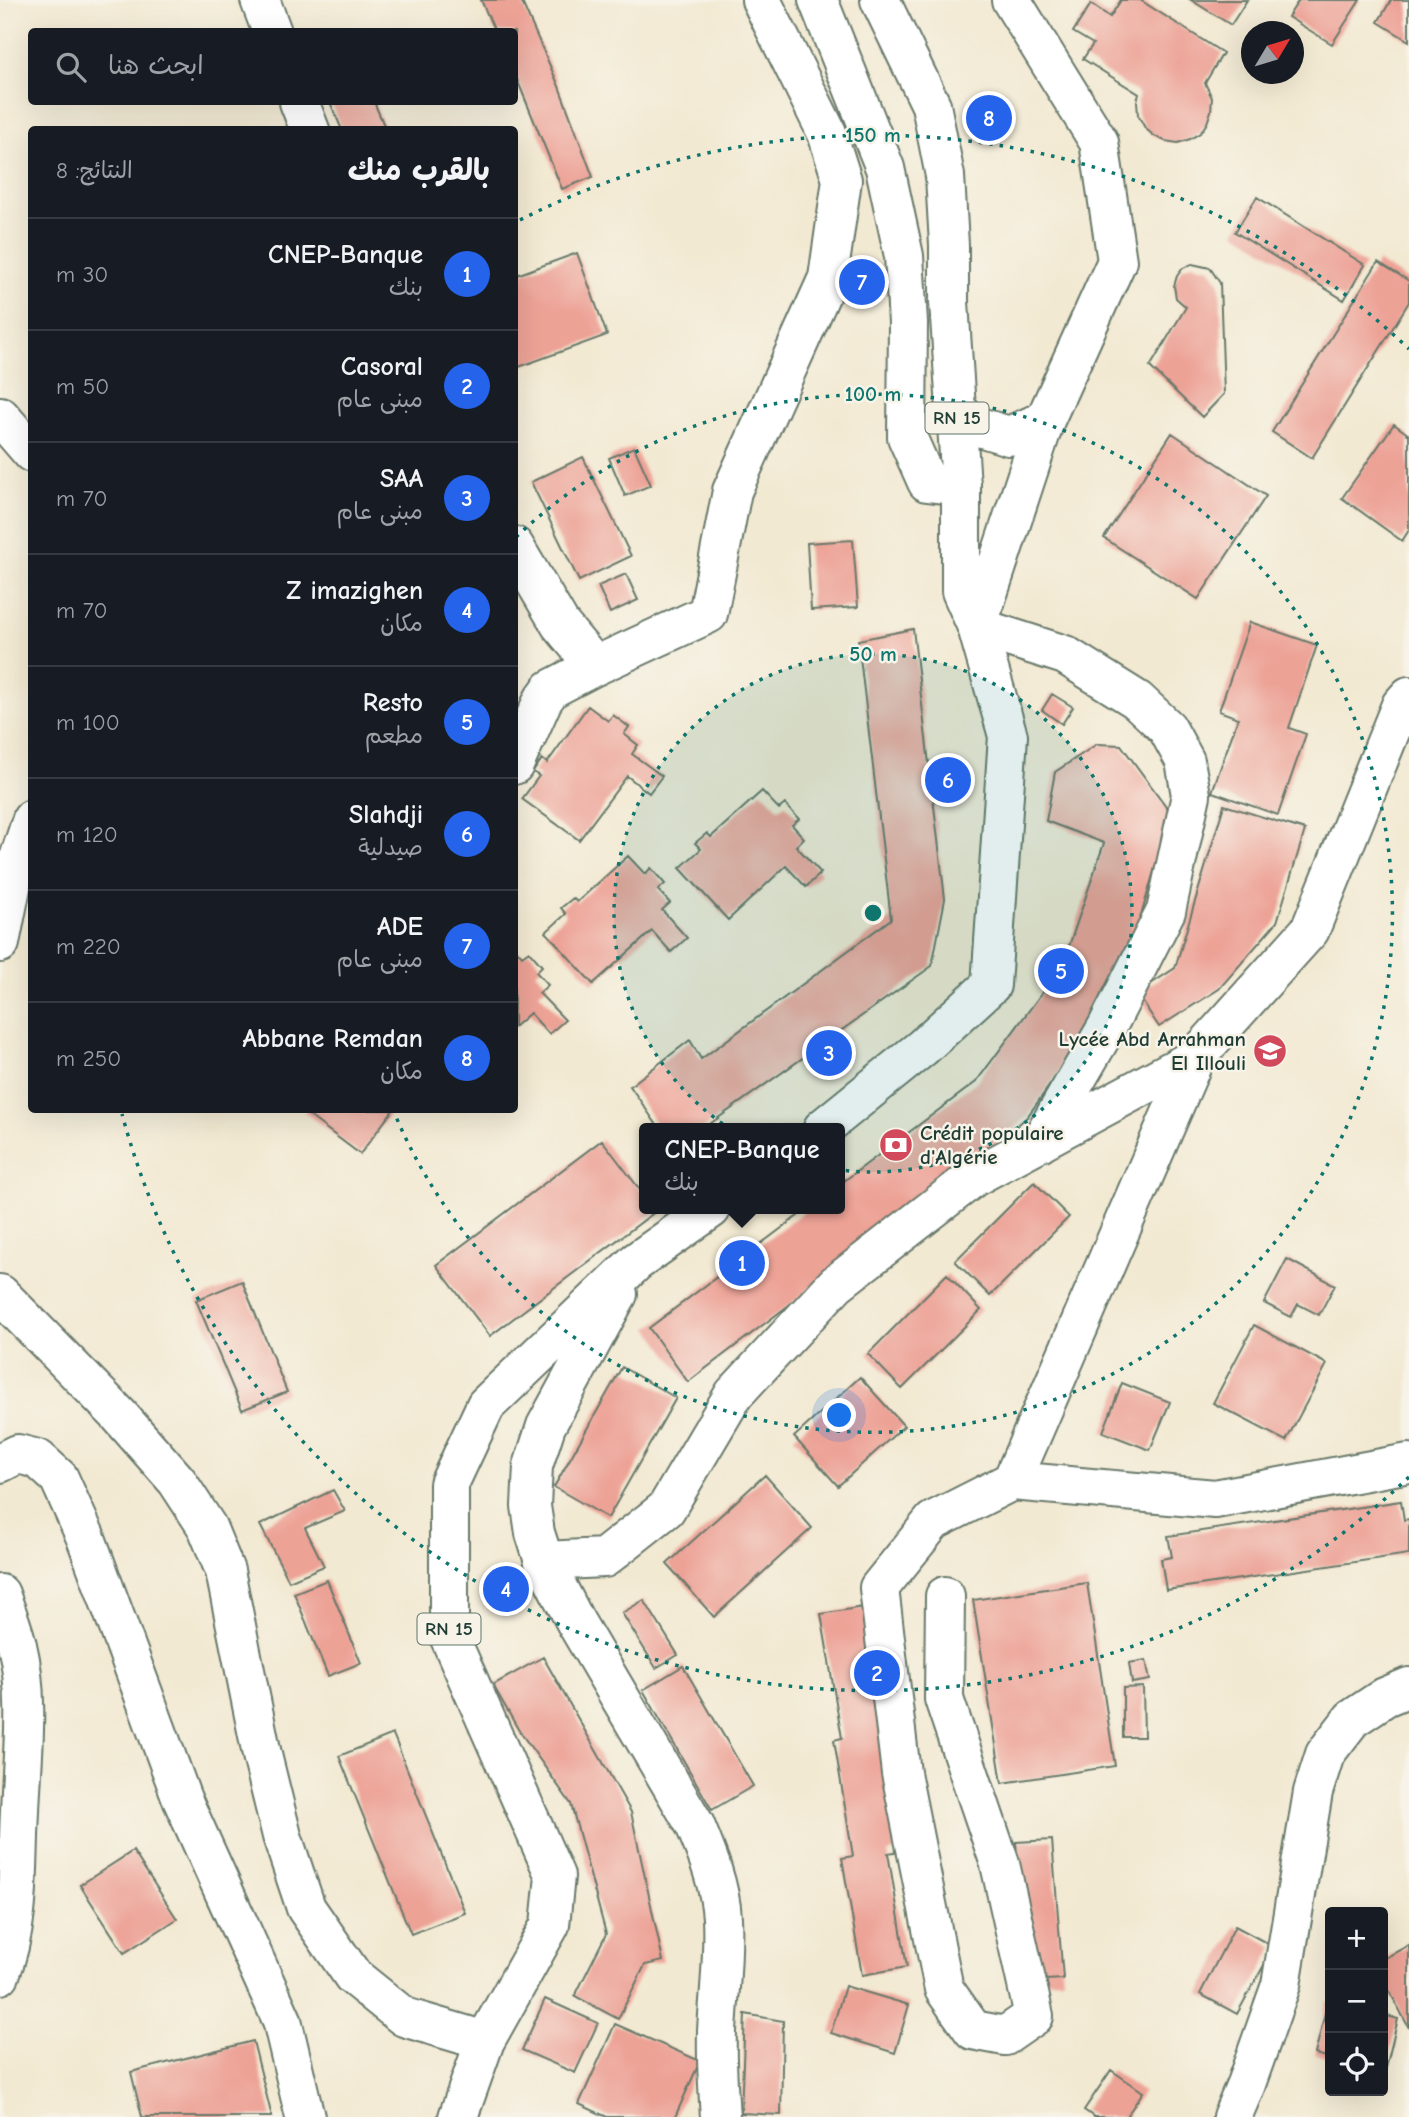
<!DOCTYPE html>
<html lang="ar">
<meta charset="utf-8">
<style>
:root{--surface:#171b24;--page:#20242c;--text:#f1f3f6;--muted:#9ea1a6;--line:#363941;--accent:#2563eb}
body{margin:0;font-family:"Comic Neue","Playpen Sans Arabic",sans-serif;background:var(--page);color:var(--text);direction:rtl}
.controls{position:absolute;right:21px;bottom:21px;display:grid;overflow:hidden;border-radius:7px;box-shadow:0 7px 28px #0002}
.controls button{width:63px;height:63px;display:grid;place-items:center;padding:0;border:0;border-bottom:2px solid var(--line);background:var(--surface);color:var(--text);font:35px sans-serif}
.compass{position:absolute;left:1241px;top:21px;width:63px;height:63px;border-radius:50%;background:var(--surface);box-shadow:0 7px 28px #0002;rotate:52deg}
.you{position:absolute;left:840px;top:1416px;width:24px;height:24px;margin:-18px;border:5px solid #fff;border-radius:50%;background:#1a73e8;box-shadow:0 0 0 10px #1a73e833}
.badge{display:grid;place-items:center;width:46px;height:46px;border-radius:50%;background:var(--accent);color:#fff;font-size:23px;font-weight:700}
.pin{position:absolute;translate:-50% -50%;border:4px solid #fff;box-shadow:0 2px 7px #0006}
.popup{position:absolute;left:639px;top:1123px;width:206px;height:91px;box-sizing:border-box;display:grid;place-content:center;border-radius:7px;background:var(--surface);filter:drop-shadow(0 2px 5px #0005);font-size:23px;white-space:nowrap;color:var(--muted)}
.popup b{font-size:26px;color:var(--text)}
.popup::after{content:'';position:absolute;left:50%;top:100%;margin-left:-14px;border:14px solid transparent;border-top-color:var(--surface)}
.list{margin:0;padding:0;list-style:none}
h2{display:flex;justify-content:space-between;align-items:center;height:91px;margin:0;padding:0 28px;font-size:30px}
h2 small{font-size:23px;font-weight:400;color:var(--muted)}
.list li{display:grid;grid-template-columns:46px 1fr auto;gap:21px;align-items:center;box-sizing:border-box;height:112px;padding:0 28px;border-top:2px solid var(--line)}
.list b{display:block;font-size:26px;white-space:nowrap}
.list p{margin:0;font-size:23px;white-space:nowrap;color:var(--muted)}
.list em{font-size:23px;font-style:normal;color:var(--muted)}
.icon{flex:none;width:38px;height:38px;fill:none;stroke:currentColor;stroke-width:2;stroke-linecap:round;stroke-linejoin:round}
.map{position:relative;flex:none;width:1409px;height:2117px;overflow:hidden;direction:ltr}
.search{position:absolute;background:var(--surface);box-shadow:0 7px 28px #0002;left:28px;top:28px;width:490px;height:77px;display:flex;align-items:center;gap:18px;box-sizing:border-box;padding:0 24px;border-radius:7px;color:var(--muted);font-size:26px}
.panel{position:absolute;background:var(--surface);box-shadow:0 7px 28px #0002;left:28px;top:126px;width:490px;height:987px;border-radius:7px;direction:rtl}
.map>svg:first-child{display:block}
</style>
<div class="map">
<svg width="1409" height="2117" viewBox="0 0 1409 2117">
<rect width="100%" height="100%" fill="#f7f3e8"/>
<filter id="ink" filterUnits="userSpaceOnUse"><feTurbulence type="fractalNoise" baseFrequency=".0143" numOctaves="2"/><feDisplacementMap in="SourceGraphic" scale="14" xChannelSelector="R" yChannelSelector="G"/><feConvolveMatrix kernelMatrix="1 2 1 2 8 2 1 2 1" color-interpolation-filters="sRGB"/></filter>
<filter id="wash" filterUnits="userSpaceOnUse"><feTurbulence type="fractalNoise" baseFrequency=".00686" numOctaves="4" result="noise"/><feDisplacementMap in="SourceGraphic" scale="28" xChannelSelector="R" yChannelSelector="G"/><feGaussianBlur stdDeviation="1.57" result="paint"/><feColorMatrix in="noise" values="0 0 0 0 0 0 0 0 0 0 0 0 0 0 0 0 0 1.4 0 .05"/><feComposite in="paint" operator="in"/></filter>
<g filter="url(#wash)">
<rect width="100%" height="100%" fill="#f2e9d2"/>
<g id="blocks">
<!-- building -->
<path fill="#eda296" d="M481,0H521L558,84L593,177L562,189L514,72V32H495Z
M1121,0H1140L1223,53L1205,83L1212,98L1211,111L1207,123L1200,133L1190,139L1178,143L1165,141L1154,136L1145,128L1138,115L1137,101L1139,94L1083,59L1093,44L1073,32L1091,4L1110,17Z
M1191,0H1247L1231,25Z
M1299,0H1360L1332,44L1288,17Z
M1391,0H1409V41L1378,22Z
M330,102H374L386,130H342Z
M1257,197L1365,265L1344,300L1235,232Z
M577,253L607,335L516,368L514,276Z
M1378,262L1409,281V302L1312,458L1272,432Z
M1192,264L1210,268L1220,283L1224,394L1202,417L1150,367L1186,307L1176,298L1174,286L1177,276L1183,268Z
M1394,424L1409,435V530L1402,541L1342,498Z
M1172,433L1266,496L1198,599L1104,538Z
M634,447L651,485L625,496L609,458Z
M583,457L631,556L579,581L531,482Z
M853,540L858,607L811,610L807,543Z
M626,574L638,600L610,613L598,586Z
M1250,622L1317,645L1289,728L1306,734L1278,815L1212,792L1238,718L1219,711Z
M913,629L945,899L932,966L704,1128H659L630,1086L690,1040L701,1059L891,919L858,640Z
M1052,694L1073,707L1062,724L1042,710Z
M588,706L608,721L613,715L629,727L624,734L638,745L632,754L662,776L649,793L627,776L579,840L522,799L539,776L533,772L542,759L547,763Z
M1097,744L1121,745L1171,813L1128,960L1095,1022L1027,1117L965,1171L688,1382L649,1328L807,1209H840V1184L976,1082L1056,974L1068,949L1104,843L1046,821L1055,772Z
M762,791L779,809L785,804L799,819L792,825L804,838L796,846L821,873L806,887L786,866L728,920L680,868L701,849L695,843L707,833L711,837Z
M1224,805L1305,830L1277,922L1219,989L1159,1027L1137,993L1175,968Z
M628,856L645,874L651,868L665,884L658,890L670,903L662,910L687,938L671,952L652,931L593,984L546,932L566,914L561,908L573,898L577,902Z
M514,947L522,956L529,951L542,966L536,972L548,985L539,993L565,1020L549,1034L530,1013L514,1027Z
M306,1110H393L360,1154L304,1112Z
M602,1140L644,1195V1209L656,1211L490,1336L436,1265Z
M1034,1182L1069,1217L990,1296L955,1261Z
M1287,1259L1335,1285L1319,1315L1298,1304L1291,1317L1264,1303Z
M947,1274L981,1310L902,1389L868,1354Z
M242,1281L287,1392L242,1410L196,1300Z
M1254,1325L1327,1364L1286,1441L1213,1403Z
M622,1367L676,1398L608,1518L554,1487Z
M860,1377L904,1426L838,1486L794,1437Z
M1122,1383L1170,1402L1150,1450L1103,1432Z
M765,1475L812,1528L714,1617L667,1564Z
M333,1490L345,1511L305,1528L324,1566L289,1581L260,1525Z
M1401,1501L1404,1520L1409,1519V1554L1166,1590L1161,1559L1172,1557L1168,1536Z
M327,1580L361,1663L328,1676L294,1593Z
M1087,1583L1115,1766L1002,1783L973,1600Z
M644,1600L678,1655L656,1668L622,1613Z
M869,1606L900,1851L888,1853L907,1967L862,1975L842,1858L853,1856L834,1740L842,1738L821,1614Z
M543,1657L631,1812L663,1961L645,1965L618,2019L575,1996L606,1934L571,1804L518,1729L493,1685Z
M1146,1660L1150,1680L1132,1683L1129,1663Z
M683,1666L753,1786L712,1810L643,1690Z
M1143,1687L1144,1737H1123V1688Z
M393,1734L465,1913L411,1934L339,1756Z
M1052,1840L1063,1979L1027,1981L1016,1842Z
M133,1851L177,1919L124,1953L80,1885Z
M1235,1926L1274,1947L1237,2014L1200,1994Z
M1409,1945V2028L1383,1979V1959Z
M845,1986L909,2005L895,2053L831,2033Z
M545,1999L598,2023L575,2073L522,2050Z
M1328,2001L1330,2002V2058L1315,2054Z
M745,2014L783,2021L781,2115L741,2113Z
M1383,2015L1398,2019L1385,2072H1383Z
M615,2024L700,2061L675,2117H607L579,2104Z
M253,2041L272,2117H142L131,2072Z
M1111,2070L1143,2092L1126,2117H1094L1084,2110Z"/>
</g>
</g>
<g filter="url(#ink)">
<use href="#blocks" fill-opacity="0" stroke="#69796b" stroke-width="2"/>
<g fill="none" stroke-linecap="round" stroke-linejoin="round">
<!-- minor casing -->
<g stroke="#69796b" stroke-width="42">
<path id="minor" d="M260,0L272,32
M818,0L885,168L904,256L908,323L907,437L927,482L961,486
M299,102L310,130
M514,546L560,624L595,666
M977,627L1065,655L1137,700L1167,728L1185,761L1191,795L1166,911L1107,1027L1040,1142
M514,765L543,700L551,689L595,666L708,614L732,491L828,278L842,180L827,133L761,0
M0,1463L18,1454L38,1459L59,1478L86,1538L182,1799L282,2020L305,2117
M1012,1481L1215,1499L1409,1463
M544,1561L604,1558L666,1509L734,1394L836,1284L974,1177L1195,1058L1310,930L1401,705L1409,696
M0,1594C6,1611 13,1628 17,1645C30,1698 22,1757 20,1811C17,1866 21,1922 0,1975
M945,1596L944,1699L1000,1864L1034,2016L1005,2036L973,2030L944,1989L901,1773L879,1588L933,1521L1012,1481L1195,1058
M1232,2117L1246,2084L1281,1985L1313,1792L1325,1754L1352,1719L1385,1697L1409,1687"/>
</g>
<!-- major casing -->
<g stroke="#69796b" stroke-width="42">
<path id="major" d="M880,0L931,105L945,176L949,245V302L961,486V591L977,627L1045,420L1117,261L1099,142L1011,0
M956,410L976,426L1009,436L1045,420
M0,416L32,453
M0,943L13,877L32,819
M823,1128L923,1047L991,985L1008,736L977,627
M0,1294L118,1414L177,1481L207,1527L225,1571L262,1755L282,1836L306,1908L353,1976L404,2017L485,2041
M618,1294L546,1426L533,1466L531,1506L535,1533L544,1561L575,1621L695,1825C707,1854 720,1885 722,1918C724,1956 719,1993 717,2031C716,2060 718,2088 720,2117
M458,2117L485,2041L550,1925L555,1876L449,1636V1484L486,1405L636,1262L711,1209"/>
</g>
<!-- minor -->
<use href="#minor" stroke="#fff" stroke-width="38"/>
<!-- major -->
<use href="#major" stroke="#fff" stroke-width="38"/>
</g>
</g>
<!-- distance rings -->
<circle cx="873" cy="913" r="259" fill="#0f766e" fill-opacity=".12"/>
<g fill="none" stroke="#0f766e" stroke-width="3.5" stroke-dasharray="3.5 7">
<circle cx="873" cy="913" r="259"/>
<path d="M516 537A519 519 0 1 1 394 1112"/>
<path d="M1409 1477A778 778 0 0 1 122 1114M520 220A778 778 0 0 1 1409 349"/>
</g>
<!-- icons -->
<defs>
<g id="school-disc" transform="scale(1.75)"><circle r="9.5" fill="#d1495b" stroke="#f7f3e8"/><path d="M0-5L7-2L0 1L-7-2ZM-4 1L0 2.5L4 1V4Q0 6-4 4Z" fill="#fff"/></g>
<g id="bank-disc" transform="scale(1.75)"><circle r="9.5" fill="#d1495b" stroke="#f7f3e8"/><path d="M-6-4H6V4H-6ZM0-2.3a2.3 2.3 0 1 0 0 4.6a2.3 2.3 0 1 0 0-4.6Z" fill="#fff"/></g>
</defs>
<g fill-rule="evenodd">
<use href="#school-disc" x="1270" y="1051"/>
<use href="#bank-disc" x="896" y="1145"/>
</g>
<g text-anchor="middle" dominant-baseline="central" stroke-width="5" stroke-linejoin="round" paint-order="stroke">
<!-- shield labels -->
<g fill="#f7f3e8" stroke="#60746a" stroke-width="2">
<rect x="925.5" y="402.5" width="63" height="31" rx="5"/>
<rect x="417.5" y="1613.5" width="63" height="31" rx="5"/>
</g>
<g font-size="19" font-weight="bold" fill="#1f3d34">
<text x="957" y="418">RN 15</text>
<text x="449" y="1629">RN 15</text>
</g>
<!-- poi labels -->
<g font-size="21" font-weight="bold" fill="#1f3d34" stroke="#f7f3e8" text-anchor="end">
<text x="1246" y="1039">Lycée Abd Arrahman<tspan x="1246" dy="24">El Illouli</tspan></text>
<text x="920" y="1133" text-anchor="start">Crédit populaire<tspan x="920" dy="24">d'Algérie</tspan></text>
</g>
</g>
<circle cx="873" cy="913" r="10" fill="#0f766e" stroke="#f7f3e8" stroke-width="3.5"/>
<g font-size="21" text-anchor="middle" font-weight="bold" fill="#0f766e" stroke="#f7f3e8" stroke-width="5" stroke-linejoin="round" paint-order="stroke">
<text x="873" y="142">150 m</text>
<text x="873" y="401">100 m</text>
<text x="873" y="661">50 m</text>
</g>
</svg>
<div class="controls">
<button>+</button>
<button>−</button>
<button><svg class="icon" aria-label="locate" viewBox="0 0 24 24"><circle cx="12" cy="12" r="6"/><path d="M12 2v4M12 18v4M2 12h4M18 12h4"/></svg></button>
</div>
<svg class="compass" viewBox="-18 -18 36 36"><path d="M0-13l5 13h-10z" fill="#e53935"/><path d="M0 13l5-13h-10z" fill="#9ea1a6"/></svg>
<div class="you"></div>
<div class="pin badge" style="left:742px;top:1263px">1</div>
<div class="popup"><b>CNEP-Banque</b>بنك</div>
<div class="pin badge" style="left:877px;top:1673px">2</div>
<div class="pin badge" style="left:829px;top:1053px">3</div>
<div class="pin badge" style="left:506px;top:1589px">4</div>
<div class="pin badge" style="left:1061px;top:971px">5</div>
<div class="pin badge" style="left:948px;top:780px">6</div>
<div class="pin badge" style="left:862px;top:282px">7</div>
<div class="pin badge" style="left:989px;top:118px">8</div>
<div class="search"><svg class="icon" aria-label="search" viewBox="0 0 24 24"><circle cx="10" cy="10" r="6"/><path d="M15 15l6 6"/></svg>ابحث هنا</div>
<section class="panel">
<h2>بالقرب منك<small>النتائج: 8</small></h2>
<ul class="list">
<li><span class="badge">1</span><div><b>CNEP-Banque</b><p>بنك</p></div><em>30 m</em></li>
<li><span class="badge">2</span><div><b>Casoral</b><p>مبنى عام</p></div><em>50 m</em></li>
<li><span class="badge">3</span><div><b>SAA</b><p>مبنى عام</p></div><em>70 m</em></li>
<li><span class="badge">4</span><div><b>Z imazighen</b><p>مكان</p></div><em>70 m</em></li>
<li><span class="badge">5</span><div><b>Resto</b><p>مطعم</p></div><em>100 m</em></li>
<li><span class="badge">6</span><div><b>Slahdji</b><p>صيدلية</p></div><em>120 m</em></li>
<li><span class="badge">7</span><div><b>ADE</b><p>مبنى عام</p></div><em>220 m</em></li>
<li><span class="badge">8</span><div><b>Abbane Remdan</b><p>مكان</p></div><em>250 m</em></li>
</ul>
</section>
</div>
